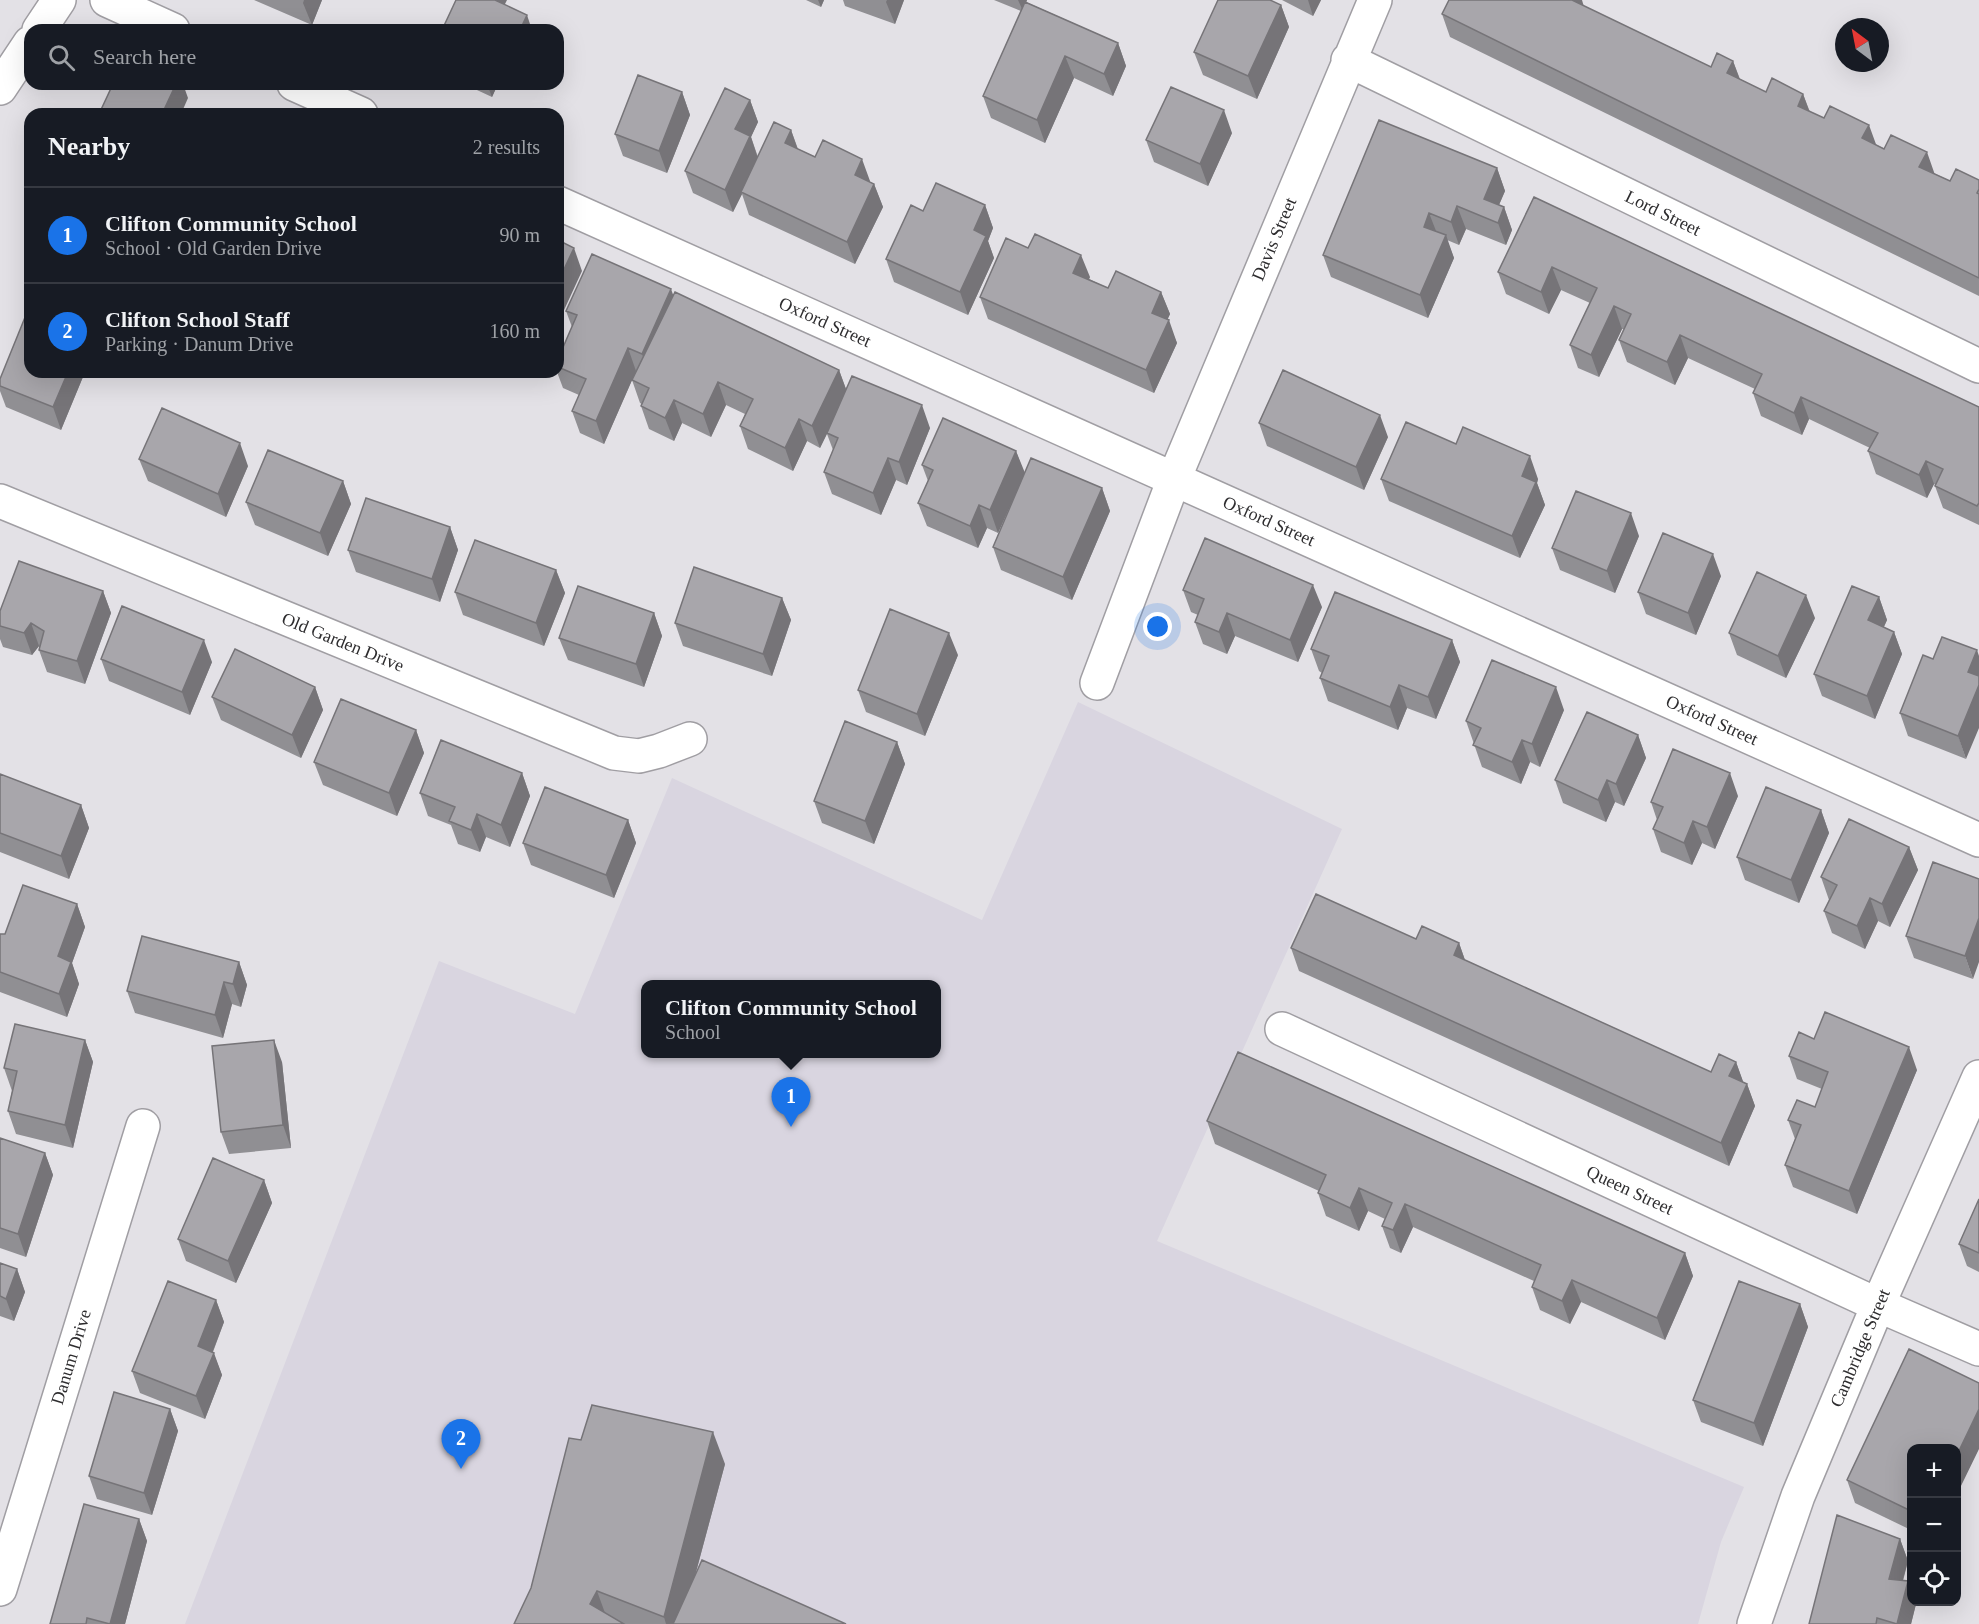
<!DOCTYPE html>
<meta charset="utf-8">
<style>
:root{--surface:#171b24;--page:#20242c;--text:#f1f3f6;--muted:#9ea1a6;--line:#363941;--accent:#1a73e8}
body{margin:0;font-family:"Times New Roman",serif;background:var(--page);color:var(--text)}
.controls{position:absolute;right:18px;bottom:18px;display:grid;overflow:hidden;border-radius:12px;box-shadow:0 6px 24px #0002}
.controls button{width:54px;height:54px;display:grid;place-items:center;padding:0;border:0;border-bottom:2px solid var(--line);background:var(--surface);color:var(--text);font:30px sans-serif}
.compass{position:absolute;left:1835px;top:18px;width:54px;height:54px;border-radius:50%;background:var(--surface);box-shadow:0 6px 24px #0002;rotate:328deg}
.you{position:absolute;left:1158px;top:627px;width:21px;height:21px;margin:-15px;border:4px solid #fff;border-radius:50%;background:#1a73e8;box-shadow:0 0 0 9px #1a73e833}
.badge{display:grid;place-items:center;width:39px;height:39px;border-radius:50%;background:var(--accent);color:#fff;font-size:20px;font-weight:700}
.pin{position:absolute;translate:-50% -50px;filter:drop-shadow(0 2px 3px #0008)}
.pin::after{content:'';position:absolute;top:32px;width:21px;height:18px;background:inherit;clip-path:polygon(0 0,100% 0,50% 100%)}
.popup{position:absolute;left:641px;top:980px;width:300px;height:78px;box-sizing:border-box;display:grid;place-content:center;border-radius:12px;background:var(--surface);filter:drop-shadow(0 2px 4px #0005);font-size:20px;white-space:nowrap;color:var(--muted)}
.popup b{font-size:22px;color:var(--text)}
.popup::after{content:'';position:absolute;left:50%;top:100%;margin-left:-12px;border:12px solid transparent;border-top-color:var(--surface)}
.list{margin:0;padding:0;list-style:none}
h2{display:flex;justify-content:space-between;align-items:center;height:78px;margin:0;padding:0 24px;font-size:26px}
h2 small{font-size:20px;font-weight:400;color:var(--muted)}
.list li{display:grid;grid-template-columns:39px 1fr auto;gap:18px;align-items:center;box-sizing:border-box;height:96px;padding:0 24px;border-top:2px solid var(--line)}
.list b{display:block;font-size:22px;white-space:nowrap}
.list p{margin:0;font-size:20px;white-space:nowrap;color:var(--muted)}
.list em{font-size:20px;font-style:normal;color:var(--muted)}
.icon{flex:none;width:33px;height:33px;fill:none;stroke:currentColor;stroke-width:2;stroke-linecap:round;stroke-linejoin:round}
.map{position:relative;flex:none;width:1979px;height:1624px;overflow:hidden}
.search{position:absolute;background:var(--surface);box-shadow:0 6px 24px #0002;left:24px;top:24px;width:540px;height:66px;display:flex;align-items:center;gap:15px;box-sizing:border-box;padding:0 21px;border-radius:18px;color:var(--muted);font-size:22px}
.panel{position:absolute;background:var(--surface);box-shadow:0 6px 24px #0002;left:24px;top:108px;width:540px;height:270px;border-radius:18px}
.map>svg:first-child{display:block}
</style>
<div class="map">
<svg width="1979" height="1624" viewBox="0 0 1979 1624">
<rect width="100%" height="100%" fill="#e3e1e6"/>
<!-- built -->
<path fill="#d9d5e0" fill-rule="evenodd" d="M1078,702L1342,829L1157,1241L1744,1487L1721,1542L1698,1624H185L439,961L575,1014L672,778L982,920ZM646,984H936V1054H646Z"/>
<g fill="none" stroke-linecap="round" stroke-linejoin="round">
<!-- minor casing -->
<g stroke="#a09ea3" stroke-width="36">
<path id="minor" d="M107,0L173,30
M39,30L59,0
M1348,60L1979,366
M294,84L361,114
M0,88L30,43
M558,203L1979,840
M0,501L614,753L639,756L659,751L690,739
M1097,683L1174,479L1375,0
M1282,1029L1878,1305L1979,1349
M0,1589L143,1126
M1754,1624L1798,1496L1878,1305L1979,1077"/>
</g>
<!-- minor -->
<use href="#minor" stroke="#fff" stroke-width="33"/>
</g>
<!-- wall -->
<path fill="#908f93" d="M254,0H322L312,25Z
M806,0H824L821,7Z
M843,0H904L895,24L845,6Z
M994,0H1027L1026,2L1118,43L1126,66L1113,96L1074,78L1045,143L991,118L983,96L1021,11Z
M1282,0H1321L1313,16Z
M1281,5L1289,27L1257,99L1203,75L1194,52Z
M1584,6L1711,67L1733,61L1740,79L1766,92L1803,94L1810,112L1950,181L1979,180V296L1450,37L1442,14Z
M464,84H498L492,97Z
M682,92L690,115L667,173L623,156L615,134Z
M750,100L758,122L751,137L758,157L791,130L798,149L870,181V182L874,184L883,207L855,264L749,215L742,194L733,212L693,193L685,171Z
M1232,133L1208,186L1154,162L1146,140Z
M1497,168L1505,191L1499,205L1504,207L1512,230L1506,245L1466,229L1459,245L1447,240L1454,258L1428,318L1331,277L1323,255Z
M1534,197L1979,407V525L1943,508L1935,486L1936,485L1934,484L1927,498L1876,474L1868,451L1870,448L1809,419L1802,435L1761,416L1753,393L1755,389L1688,358L1675,385L1627,362L1619,340L1624,329H1622L1599,377L1578,368L1570,345L1590,303L1561,290L1549,314L1506,294L1498,272Z
M985,205L993,228L988,241L994,258L968,315L894,282L886,259L923,211Z
M1090,277L1089,279L1108,288L1161,292L1170,314L1167,320L1177,343L1154,393L988,319L980,297Z
M673,295L839,370L846,389L930,428L907,485L896,480L881,515L832,494L824,472L833,450L827,434L820,448L807,441L793,471L748,449L740,426L745,414L726,405L711,437L682,423L674,441L649,429L641,406L642,404L640,403L632,380L636,371L604,444L580,433L572,411L579,395L563,388L557,372L558,359L572,327L566,311Z
M30,372H85L61,430L6,407L0,391V379Z
M468,372H485L482,378Z
M1259,423L1388,437L1364,490L1267,446Z
M1456,444L1538,479L1537,483L1545,505L1520,558L1389,501L1381,479Z
M1016,451L1024,473L1102,488L1110,511L1072,600L1001,570L993,547L1016,493L998,533L987,528L978,548L927,526L918,503L928,481L922,465Z
M139,459L248,466L226,517L148,481Z
M343,481L351,504L328,556L255,525L246,502Z
M450,527L458,550L440,602L356,572L348,550Z
M1639,536L1615,593L1560,570L1552,548Z
M556,570L565,593L544,646L463,615L455,592Z
M1721,576L1696,635L1646,614L1638,592Z
M1183,590L1322,607L1298,662L1235,636L1227,654L1203,644L1195,622L1198,615L1191,612Z
M103,591L111,613L85,684L47,672L39,650V646L32,655L3,647L0,639V611Z
M1879,597L1887,620L1884,627L1894,632L1902,654L1875,719L1822,696L1814,674Z
M782,598L791,620L772,676L683,646L675,623Z
M654,613L662,636L644,687L568,660L559,638Z
M1815,618L1786,678L1737,655L1729,633Z
M1452,640L1460,662L1436,719L1407,708L1398,730L1328,701L1320,678L1322,673L1319,671L1311,649Z
M958,655L925,736L866,712L858,690Z
M101,659L212,662L190,715L109,681Z
M1933,659L1966,759L1908,736L1900,713Z
M315,687L323,710L301,758L221,720L212,697Z
M1564,710L1540,767L1530,762L1521,784L1482,767L1466,721Z
M416,730L424,753L397,816L323,785L314,762Z
M1638,735L1646,758L1624,806L1615,802L1606,822L1563,803L1555,780Z
M897,742L905,764L874,844L822,823L814,801Z
M522,773L530,796L510,847L486,837L480,852L458,844L451,825L428,816L420,793Z
M0,774L81,805L89,828L69,879L0,852Z
M1738,796L1715,849L1702,843L1692,865L1661,852L1653,829L1657,820L1651,802Z
M1821,810L1829,833L1799,903L1745,880L1737,857Z
M628,820L636,843L614,898L531,865L523,843Z
M1909,847L1918,870L1890,927L1878,921L1865,949L1832,933L1824,911L1829,900L1821,877Z
M1933,862L1973,979L1914,958L1906,936Z
M77,904L85,927L72,963L79,984L67,1017L0,992V934H5Z
M1416,939L1459,943L1465,960L1711,1072L1736,1062L1743,1082L1747,1084L1755,1106L1729,1166L1299,971L1291,948Z
M239,962L247,985L241,1007L232,1004L223,1038L135,1013L127,991Z
M1814,1039L1917,1070L1857,1214L1793,1187L1785,1165L1795,1139L1788,1120L1815,1107L1822,1089L1797,1079L1789,1056Z
M85,1040L93,1062L73,1148L16,1134L8,1111L12,1091L4,1068Z
M282,1062L291,1148L229,1154L221,1132Z
M1207,1121L1685,1253L1693,1276L1665,1340L1581,1302L1570,1324L1540,1310L1532,1287L1534,1281L1413,1227L1401,1253L1390,1248L1382,1226L1385,1219L1368,1211L1359,1231L1326,1216L1318,1193L1319,1191L1215,1144Z
M0,1138L45,1153L53,1175L26,1257L0,1248Z
M264,1180L272,1203L236,1283L186,1261L178,1239Z
M1979,1199V1272L1967,1266L1959,1244Z
M0,1263L17,1269L25,1292L14,1321L0,1316Z
M216,1300L224,1322L213,1352L222,1375L205,1419L140,1393L132,1371Z
M1800,1304L1808,1327L1763,1446L1701,1422L1693,1400Z
M1979,1383L1960,1488L1956,1486V1449H1911V1530L1855,1503L1847,1480Z
M170,1409L178,1431L152,1515L97,1499L89,1476Z
M725,1464L696,1572L846,1624H514Z
M139,1519L147,1541L125,1624H50Z
M1900,1539L1908,1561L1903,1581L1916,1604L1911,1624H1809Z"/>
<!-- shaded-wall -->
<path fill="#767478" d="M304,0H322L312,25L303,3Z
M490,0H507L497,20Z
M818,0H824L821,7Z
M887,0H904L895,24L886,2Z
M1018,0H1027L1023,11Z
M1308,0H1321L1313,16Z
M1566,0H1582L1584,7Z
M1281,5L1289,27L1257,99L1248,76Z
M527,15L532,30H520Z
M1118,43L1126,66L1113,96L1104,74Z
M1065,56L1074,78L1045,143L1037,120Z
M1733,61L1741,83L1727,73Z
M176,84H183L188,98L181,114H162Z
M487,84H498L492,97Z
M682,92L690,115L667,173L659,151Z
M1803,94L1811,116L1798,106Z
M750,100L758,122L751,137L758,159L741,192L742,194L733,212L725,190L735,129Z
M1224,110L1232,133L1208,186L1200,164Z
M1869,125L1877,147L1862,138Z
M791,130L799,153L785,143Z
M1927,152L1935,175L1919,167Z
M862,159L870,181L863,197L855,175Z
M1497,168L1505,191L1492,221L1484,199Z
M874,184L883,207L855,264L847,242Z
M985,205L993,228L988,241L994,258L968,315L960,292L974,230Z
M1457,206L1466,229L1459,245L1451,222Z
M1504,207L1512,230L1506,245L1498,223Z
M1429,213L1438,236L1424,227Z
M1446,235L1454,258L1428,318L1420,295Z
M574,248L582,271L559,321L558,282Z
M1081,255L1090,277L1081,295L1073,273Z
M1552,267L1561,290L1549,314L1541,292Z
M671,289L679,311L650,376L642,354Z
M1161,292L1170,314L1160,336L1152,313Z
M1614,306L1622,329L1599,377L1591,355Z
M1169,320L1177,343L1154,393L1146,370Z
M1680,335L1688,358L1675,385L1667,362Z
M628,348L636,371L604,444L596,421Z
M839,370L847,392L820,448L812,426Z
M68,372H85L61,430L53,407Z
M480,372H485L482,378Z
M718,382L726,405L711,437L703,414Z
M1801,397L1809,419L1802,435L1794,413Z
M674,400L682,423L674,441L665,418Z
M922,405L930,428L907,485L899,462Z
M1380,415L1388,437L1364,490L1356,467Z
M799,419L807,441L793,471L785,448Z
M240,443L248,466L226,517L218,494Z
M1016,451L1025,473L998,533L990,510Z
M1530,456L1538,479L1537,483L1545,505L1520,558L1512,536L1522,476Z
M888,458L896,480L881,515L873,493Z
M1926,461L1934,484L1927,498L1919,475Z
M343,481L351,504L328,556L320,533Z
M1102,488L1110,511L1072,600L1063,577Z
M979,505L987,528L978,548L970,526Z
M1631,513L1639,536L1615,593L1607,571Z
M450,527L458,550L440,602L432,579Z
M1713,554L1721,576L1696,635L1688,613Z
M556,570L565,593L544,646L536,623Z
M1313,585L1322,607L1298,662L1290,640Z
M103,591L111,613L85,684L77,661Z
M1806,595L1815,618L1786,678L1778,656Z
M1879,597L1887,620L1876,643L1868,620Z
M782,598L791,620L772,676L763,654Z
M654,613L662,636L644,687L636,664Z
M1227,613L1235,636L1227,654L1219,632Z
M31,623L39,646L32,655L24,633Z
M1894,632L1902,654L1875,719L1867,696Z
M949,633L958,655L925,736L917,714Z
M204,640L212,662L190,715L182,692Z
M1452,640L1460,662L1436,719L1428,697Z
M1977,650L1979,656V728L1966,759L1958,736L1968,672Z
M1399,685L1407,708L1398,730L1390,707Z
M315,687L323,710L301,758L292,735Z
M1556,687L1564,710L1540,767L1532,744Z
M416,730L424,753L397,816L389,793Z
M1638,735L1646,758L1624,806L1616,784Z
M1522,740L1530,762L1521,784L1512,762Z
M897,742L905,764L874,844L865,821Z
M522,773L530,796L510,847L501,825Z
M1730,773L1738,796L1715,849L1707,827Z
M1607,780L1615,802L1606,822L1598,800Z
M81,805L89,828L69,879L61,856Z
M1821,810L1829,833L1799,903L1791,880Z
M477,814L486,837L480,852L471,830Z
M628,820L636,843L614,898L606,875Z
M1693,821L1702,843L1692,865L1684,843Z
M1909,847L1918,870L1890,927L1882,904Z
M1870,898L1878,921L1865,949L1857,926Z
M77,904L85,927L72,963L79,984L67,1017L59,994L58,956Z
M1979,918V962L1973,979L1965,956Z
M1459,943L1467,966L1454,955Z
M239,962L247,985L241,1007L233,984Z
M224,982L232,1004L223,1038L215,1015Z
M85,1040L93,1062L73,1148L65,1125Z
M274,1040L282,1062L291,1148L283,1125Z
M1909,1047L1917,1070L1857,1214L1849,1191Z
M1736,1062L1744,1084L1729,1076Z
M1747,1084L1755,1106L1729,1166L1721,1143Z
M45,1153L53,1175L26,1257L18,1234Z
M264,1180L272,1203L236,1283L228,1261Z
M1359,1188L1368,1211L1359,1231L1350,1208Z
M1405,1204L1413,1227L1401,1253L1393,1230Z
M1685,1253L1693,1276L1665,1340L1657,1318Z
M17,1269L25,1292L14,1321L6,1299Z
M1572,1280L1581,1302L1570,1324L1562,1301Z
M216,1300L224,1322L206,1369L198,1346Z
M1800,1304L1808,1327L1763,1446L1754,1423Z
M214,1353L222,1375L205,1419L196,1396Z
M170,1409L178,1431L152,1515L144,1493Z
M1979,1409V1449L1960,1488L1956,1477V1457Z
M713,1432L725,1464L682,1624H666L664,1617Z
M139,1519L147,1541L125,1624H110Z
M1900,1539L1908,1561L1897,1601L1889,1579Z
M1908,1581L1911,1592V1602H1915L1916,1604L1911,1624H1897Z
M597,1591L609,1624L590,1604Z"/>
<!-- building -->
<path fill="#a8a6ab" stroke="#767478" stroke-width="1.5" d="M456,0H495L527,15L520,30H442Z
M1218,0H1270L1281,5L1248,76L1194,52Z
M1449,0H1572L1711,67L1717,53L1733,61L1727,73L1766,92L1772,78L1803,94L1798,106L1824,118L1830,106L1869,125L1862,138L1884,149L1891,135L1927,152L1919,167L1950,181L1956,169L1979,180V189L1977,193L1979,194V278L1442,14Z
M1025,2L1118,43L1104,74L1065,56L1037,120L983,96Z
M638,75L682,92L659,151L615,134Z
M113,84H176L162,114H99Z
M1171,87L1224,110L1200,164L1146,140Z
M725,88L750,100L735,129L750,136L725,190L685,171Z
M1379,120L1497,168L1484,199L1504,207L1498,223L1457,206L1451,222L1429,213L1424,227L1446,235L1420,295L1323,255Z
M774,122L791,130L785,143L815,157L823,140L862,159L855,175L874,184L847,242L741,192Z
M936,183L985,205L974,230L986,236L960,292L886,259L911,205L923,211Z
M1534,197L1979,407V503L1977,506L1935,486L1943,469L1926,461L1919,475L1868,451L1878,433L1801,397L1794,413L1753,393L1762,374L1680,335L1667,362L1619,340L1631,314L1614,306L1591,355L1570,345L1597,288L1552,267L1541,292L1498,272Z
M1035,234L1081,255L1073,273L1108,288L1116,271L1161,292L1152,313L1169,320L1146,370L980,297L1006,238L1028,248Z
M558,240L574,248L558,282Z
M592,254L671,289L642,354L628,348L596,421L572,411L586,379L558,367V359L577,315L566,311Z
M675,292L839,370L812,426L799,419L785,448L740,426L753,399L718,382L703,414L674,400L665,418L641,406L649,388L632,380Z
M30,305V372H68L53,407L0,386V379Z
M1283,370L1380,415L1356,467L1259,423Z
M852,376L922,405L899,462L888,458L873,493L824,472L838,438L827,433Z
M162,408L240,443L218,494L139,459Z
M943,418L1016,451L990,510L979,505L970,526L918,503L933,470L922,465Z
M1406,422L1456,444L1463,427L1530,456L1522,476L1536,482L1512,536L1381,479Z
M268,450L343,481L320,533L246,502Z
M1031,458L1102,488L1063,577L993,547Z
M1576,491L1631,513L1607,571L1552,548Z
M366,498L450,527L432,579L348,550Z
M1663,533L1713,554L1688,613L1638,592Z
M1205,538L1313,585L1290,640L1227,613L1219,632L1195,622L1204,599L1183,590Z
M475,540L556,570L536,623L455,592Z
M19,561L103,591L77,661L39,650L44,631L31,623L24,633L0,626V611Z
M694,567L782,598L763,654L675,623Z
M1757,572L1806,595L1778,656L1729,633Z
M578,586L654,613L636,664L559,638Z
M1852,586L1879,597L1868,620L1894,632L1867,696L1814,674Z
M1335,592L1452,640L1428,697L1399,685L1390,707L1320,678L1329,656L1311,649Z
M122,606L204,640L182,692L101,659Z
M890,609L949,633L917,714L858,690Z
M1942,637L1977,650L1968,672L1979,676V685L1958,736L1900,713L1923,655L1933,659Z
M235,649L315,687L292,735L212,697Z
M1492,660L1556,687L1532,744L1522,740L1512,762L1473,745L1481,728L1466,721Z
M341,699L416,730L389,793L314,762Z
M1587,712L1638,735L1616,784L1607,780L1598,800L1555,780Z
M845,721L897,742L865,821L814,801Z
M441,740L522,773L501,825L477,814L471,830L449,821L455,807L420,793Z
M1673,749L1730,773L1707,827L1693,821L1684,843L1653,829L1663,807L1651,802Z
M0,774L81,805L61,856L0,833Z
M545,787L628,820L606,875L523,843Z
M1766,787L1821,810L1791,880L1737,857Z
M1849,819L1909,847L1882,904L1870,898L1857,926L1824,911L1837,885L1821,877Z
M1933,862L1979,879V918L1965,956L1906,936Z
M23,885L77,904L58,956L71,962L59,994L0,972V934H5Z
M1316,894L1416,939L1422,926L1459,943L1454,955L1711,1072L1719,1054L1736,1062L1729,1076L1747,1084L1721,1143L1291,948Z
M142,936L239,962L233,984L224,982L215,1015L127,991Z
M1825,1012L1909,1047L1849,1191L1785,1165L1801,1125L1788,1120L1797,1100L1815,1107L1828,1072L1789,1056L1799,1032L1814,1039Z
M15,1024L85,1040L65,1125L8,1111L17,1071L4,1068Z
M274,1040L283,1125L221,1132L212,1046Z
M1238,1052L1685,1253L1657,1318L1572,1280L1562,1301L1532,1287L1541,1265L1405,1204L1393,1230L1382,1226L1392,1203L1359,1188L1350,1208L1318,1193L1326,1175L1207,1121Z
M0,1138L45,1153L18,1234L0,1228Z
M213,1158L264,1180L228,1261L178,1239Z
M1979,1199V1253L1959,1244Z
M0,1263L17,1269L6,1299L0,1296Z
M168,1281L216,1300L198,1346L214,1353L196,1396L132,1371Z
M1739,1281L1800,1304L1754,1423L1693,1400Z
M1909,1349L1979,1383V1409L1956,1457V1449H1911V1511L1847,1480Z
M114,1392L170,1409L144,1493L89,1476Z
M592,1405L713,1432L664,1617L597,1591L590,1604L624,1624H514L531,1588L569,1438L581,1440Z
M84,1504L139,1519L110,1624L87,1618L86,1624H50Z
M1837,1515L1900,1539L1889,1579L1908,1581L1897,1624L1877,1618L1876,1624H1809Z
M702,1560L846,1624H673Z"/>
<g text-anchor="middle" dominant-baseline="central" stroke-width="5" stroke-linejoin="round" paint-order="stroke">
<!-- street labels -->
<g font-size="18" fill="#2e2d2f" stroke="#fff">
<text transform="translate(1663 213) rotate(26)">Lord Street</text>
<text transform="translate(1274 239) rotate(-67)">Davis Street</text>
<text transform="translate(825 322) rotate(24)">Oxford Street</text>
<text transform="translate(1269 521) rotate(24)">Oxford Street</text>
<text transform="translate(343 642) rotate(22)">Old Garden Drive</text>
<text transform="translate(1712 720) rotate(24)">Oxford Street</text>
<text transform="translate(1630 1190) rotate(25)">Queen Street</text>
<text transform="translate(1860 1348) rotate(-67)">Cambridge Street</text>
<text transform="translate(71 1357) rotate(-73)">Danum Drive</text>
</g>
</g>
</svg>
<div class="controls">
<button>+</button>
<button>−</button>
<button><svg class="icon" aria-label="locate" viewBox="0 0 24 24"><circle cx="12" cy="12" r="6"/><path d="M12 2v4M12 18v4M2 12h4M18 12h4"/></svg></button>
</div>
<svg class="compass" viewBox="-18 -18 36 36"><path d="M0-13l5 13h-10z" fill="#e53935"/><path d="M0 13l5-13h-10z" fill="#9ea1a6"/></svg>
<div class="you"></div>
<div class="pin badge" style="left:791px;top:1127px">1</div>
<div class="popup"><b>Clifton Community School</b>School</div>
<div class="pin badge" style="left:461px;top:1469px">2</div>
<div class="search"><svg class="icon" aria-label="search" viewBox="0 0 24 24"><circle cx="10" cy="10" r="6"/><path d="M15 15l6 6"/></svg>Search here</div>
<section class="panel">
<h2>Nearby<small>2 results</small></h2>
<ul class="list">
<li><span class="badge">1</span><div><b>Clifton Community School</b><p>School · Old Garden Drive</p></div><em>90 m</em></li>
<li><span class="badge">2</span><div><b>Clifton School Staff</b><p>Parking · Danum Drive</p></div><em>160 m</em></li>
</ul>
</section>
</div>
